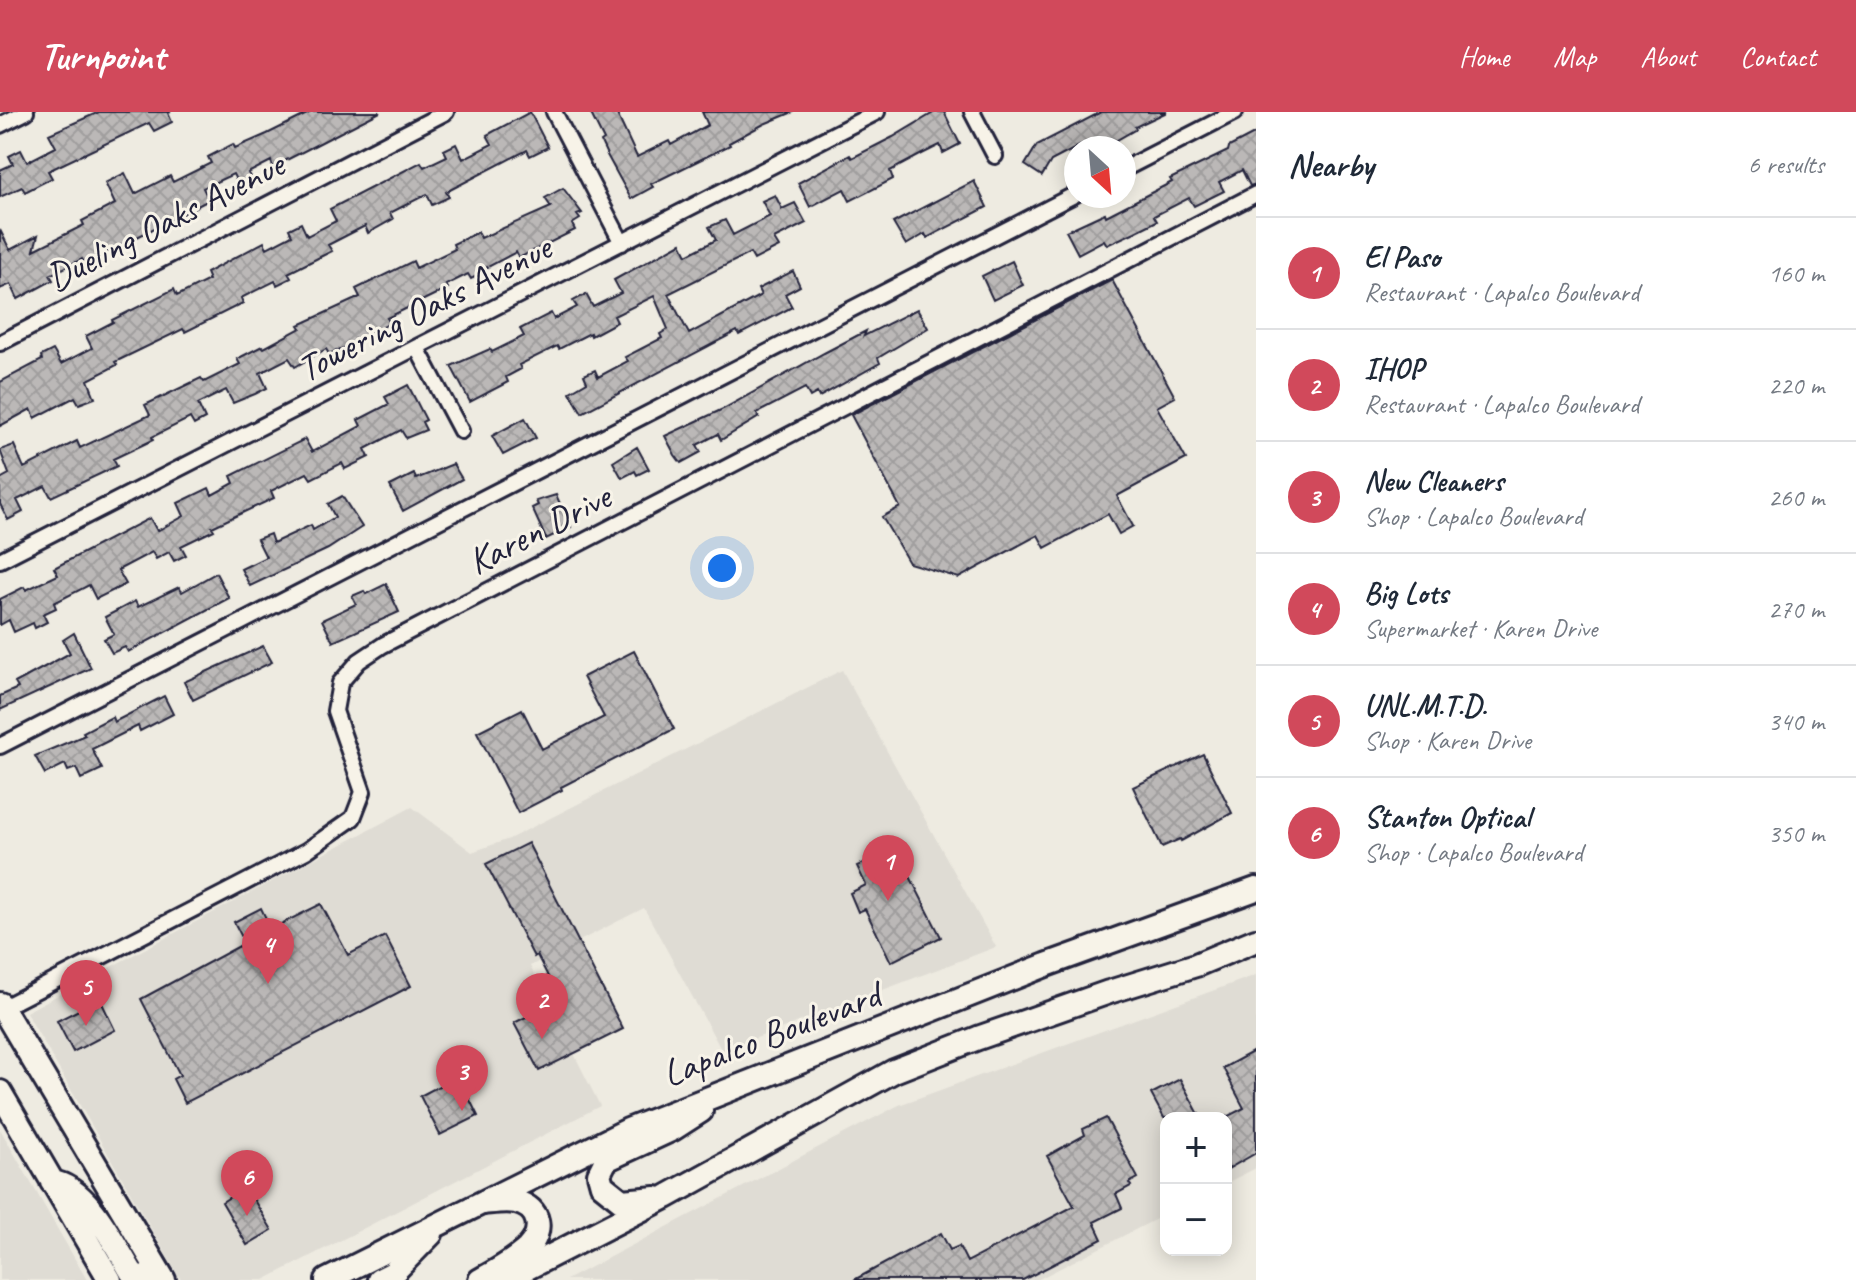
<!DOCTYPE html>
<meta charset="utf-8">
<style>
:root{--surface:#fff;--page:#f6f6f7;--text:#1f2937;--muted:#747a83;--line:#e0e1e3;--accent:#d1495b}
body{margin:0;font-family:Caveat,sans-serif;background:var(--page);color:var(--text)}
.controls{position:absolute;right:24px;bottom:24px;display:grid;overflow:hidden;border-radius:16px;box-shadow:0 4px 20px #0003}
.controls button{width:72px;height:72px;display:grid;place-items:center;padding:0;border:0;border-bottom:2px solid var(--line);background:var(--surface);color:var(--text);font:40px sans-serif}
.compass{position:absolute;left:1064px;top:24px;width:72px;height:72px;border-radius:50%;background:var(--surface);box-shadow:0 4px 20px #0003;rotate:154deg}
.you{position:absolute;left:722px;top:456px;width:28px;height:28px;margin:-20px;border:6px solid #fff;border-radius:50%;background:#1a73e8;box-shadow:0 0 0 12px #1a73e833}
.badge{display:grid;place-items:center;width:52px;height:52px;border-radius:50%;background:var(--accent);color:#fff;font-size:26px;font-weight:700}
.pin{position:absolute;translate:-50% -66px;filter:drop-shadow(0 2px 4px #0008)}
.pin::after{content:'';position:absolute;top:42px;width:28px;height:24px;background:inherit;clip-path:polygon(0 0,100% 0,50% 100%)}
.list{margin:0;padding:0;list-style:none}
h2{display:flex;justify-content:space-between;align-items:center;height:104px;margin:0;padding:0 32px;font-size:34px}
h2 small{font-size:26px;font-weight:400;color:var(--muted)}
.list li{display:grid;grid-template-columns:52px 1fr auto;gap:24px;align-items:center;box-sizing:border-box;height:112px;padding:0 32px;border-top:2px solid var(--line)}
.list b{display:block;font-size:30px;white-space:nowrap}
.list p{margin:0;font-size:26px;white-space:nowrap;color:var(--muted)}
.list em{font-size:26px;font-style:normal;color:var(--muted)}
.map{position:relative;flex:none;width:1256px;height:1168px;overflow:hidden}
header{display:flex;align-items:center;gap:48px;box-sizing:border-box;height:112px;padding:0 40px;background:var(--accent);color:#fff}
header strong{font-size:38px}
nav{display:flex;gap:44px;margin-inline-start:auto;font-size:28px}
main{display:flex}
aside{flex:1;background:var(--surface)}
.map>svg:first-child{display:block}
</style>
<header>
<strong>Turnpoint</strong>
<nav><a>Home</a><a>Map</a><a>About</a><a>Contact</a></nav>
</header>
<main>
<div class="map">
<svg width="1256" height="1168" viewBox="0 0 1256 1168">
<defs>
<pattern id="building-cross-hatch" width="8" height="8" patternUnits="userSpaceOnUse" patternTransform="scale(2)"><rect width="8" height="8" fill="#bbb8b7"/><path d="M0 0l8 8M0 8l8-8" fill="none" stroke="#a09e9e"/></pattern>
</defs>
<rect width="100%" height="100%" fill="#eeebe1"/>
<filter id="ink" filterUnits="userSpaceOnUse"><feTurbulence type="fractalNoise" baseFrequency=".0125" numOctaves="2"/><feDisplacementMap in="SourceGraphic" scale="16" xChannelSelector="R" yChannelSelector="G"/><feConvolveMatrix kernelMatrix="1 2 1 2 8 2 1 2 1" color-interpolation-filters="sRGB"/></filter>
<g filter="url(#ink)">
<!-- built -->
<path fill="#dfdcd4" d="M842,558L996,835L722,939L644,796L530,854L600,994L264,1168H181L26,900L412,695L472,740L509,727Z
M1256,863V1056L1226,1071V1006H1166V1102L1037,1168H566L899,993Z
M0,1017L87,1168H0Z"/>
<!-- building -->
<path fill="url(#building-cross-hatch)" stroke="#22223b" stroke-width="2" d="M99,0H171L168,1L172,10L154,19L149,11L48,59L52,66L25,80L22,75L0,85V58L13,52L9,44L21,38L27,50L56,35L49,22Z
M311,0H380L273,55L271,49L248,61L251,67L239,74L233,62L203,76L209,88L85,152L82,147L50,163L53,168L18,187L11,172L0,177V118L10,138L38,123L34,138L84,113L82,109L115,92L105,71L125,61L135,82L170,64L173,70L211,51L208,45L233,32L235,36L267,22Z
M530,0L548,35L530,44L527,38L446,80L449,85L432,93L427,82L390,101L393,107L368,121L365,114L328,133L332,139L288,161L291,166L277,173L275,169L241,186L243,191L185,220L183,217L115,250L117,253L88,268L95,286L79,292L75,285L35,306L31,297L0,314V270L42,248L41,244L53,238L61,252L92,236L86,224L113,210L112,208L174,177L177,184L209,168L206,161L264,130L267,136L292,123L289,117L301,111L307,124L336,109L330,97L421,50L424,55L447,44L444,38L456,32L463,47L492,32L487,23Z
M590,0H616L637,45L669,29L671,33L708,13L702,0H793L764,12L729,31L730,33L651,72L653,75L631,87L607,43L601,30L604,28Z
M935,0H944L960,32L943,41L940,33L922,42L890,59L893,67L850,89L844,77L810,95L798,71L850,43L852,46L893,25Z
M1101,0H1167L1135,15L1136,17L1103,36H1095L1091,28L1076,36L1051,49L1042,64L1025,53L1037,33Z
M1256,21V72L1250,74L1242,58L1219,70L1224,79L1194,94L1189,86L1154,104L1157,109L1135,120L1107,133L1104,128L1078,142L1066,119L1105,101L1106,104L1172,70L1170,67L1228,39L1229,35Z
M974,69L987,95L927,126L925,122L906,133L893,111Z
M563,76L582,101L577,103L580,107L572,112L575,118L519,146L516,140L482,158L483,161L471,167L468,162L446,173L448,176L387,206L390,211L349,234L329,242L326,237L295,255L289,246L260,261L267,276L255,282L233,291L226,278L198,292L205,307L194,313L190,306L152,325L153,328L113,347L117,354L51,385L45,374L17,388L23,400L8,408L0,392V367L9,362L0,338L14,333L24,356L77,329L80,336L150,303L145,293L201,266L204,270L240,252L237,247L262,234L264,236L301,216L299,213L360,185L356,177L413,149L416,156L455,137L453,132L478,120L481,126L551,95L545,86Z
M775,83L782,97L795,91L806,111L774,127L779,135L754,148L750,141L668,182L689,222L761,183L758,177L793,159L800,174L785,182L792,195L739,223L737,219L582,301L570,280L587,270L584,263L595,258L598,265L628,249L625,245L662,226L660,222L668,217L654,184L614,204L617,210L591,224L590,221L559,237L557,234L519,253L521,257L506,265L508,270L470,290L451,254L490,237L492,240L524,224L520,217L551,201L554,207L577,195L573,189L586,182L593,195L621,181L614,168L681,131L687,143L716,128L709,115L725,108L733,123L770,104L762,89Z
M1012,149L1023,173L993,188L982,164Z
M1112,168L1175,285L1157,295L1186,347L1117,384L1133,414L1119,422L1108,402L1045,436L1038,423L959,466L909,451L882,405L900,395L851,303Z
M917,197L928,216L878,246L880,251L819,285L817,281L810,285L805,276L757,301L759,305L721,328L718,322L697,333L701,340L681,351L675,343L665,324L723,297L824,241L866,219L864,224Z
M408,273L426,308L422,310L426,318L406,326L401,318L365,337L369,345L345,357L342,351L311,367L307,361L271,379L274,386L212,415L214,418L181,434L186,443L174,449L169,440L156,447L152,440L118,458L126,472L96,487L89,473L54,491L56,496L43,502L47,510L35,516L33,511L14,520L9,508L0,513V487L24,475L26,478L58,463L54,456L150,406L157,419L184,404L178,391L209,376L212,383L234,371L231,364L305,327L312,340L361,314L358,308L389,292L385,285Z
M525,306L536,326L503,343L492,324Z
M637,335L649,357L637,363L635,359L622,366L613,350Z
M453,352L462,367L403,399L390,374L414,362L416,367Z
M556,383L571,415L546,427L532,396L538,393L536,389Z
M342,384L362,415L328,437L250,474L241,457L266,445L257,427L270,422L273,431L311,413L313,418L335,405L328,392Z
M216,461L229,486L128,540L125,535L112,541L104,527L114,522L105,505L135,489L138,495L179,475L182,480Z
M386,472L399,500L333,530L322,508L356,492L352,484L364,479L366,482Z
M74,521L91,556L0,598V584L18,576L15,571L70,541L63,528Z
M263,534L272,550L193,588L184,570Z
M634,539L674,617L561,675L562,678L518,701L477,620L522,597L542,637L604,605L583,565Z
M164,584L173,602L140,619L138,614L92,637L102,657L81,667L76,656L68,659L65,652L45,662L35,644L85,623L83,620L112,605L114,610Z
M1203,642L1232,701L1181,729L1180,727L1162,735L1133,675Z
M528,731L623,917L539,959L514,911L560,888L537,843L534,845L486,752Z
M896,737L941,825L891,850L865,797L858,800L850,781L866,773L857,754Z
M321,792L348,843L385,824L411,874L185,991L173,967L180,963L141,887L245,831L234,810L261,796L271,817Z
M100,887L115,918L73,940L57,909Z
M1256,938V1041L1226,1058V1005L1244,996L1223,956Z
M458,964L478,1004L440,1023L420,984Z
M1180,967L1201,1006H1164L1151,982Z
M1106,1006L1138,1066L1129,1071L1131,1074L1116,1082L1122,1096L1094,1110L1102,1127L1023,1168H854L941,1121L950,1138L959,1134L967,1150L1074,1094L1047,1044L1085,1023L1083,1017Z
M246,1075L272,1118L247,1133L222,1090Z"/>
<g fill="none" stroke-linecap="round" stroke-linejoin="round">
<!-- minor casing -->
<g stroke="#22223b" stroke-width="20">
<path id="minor" d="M554,0L622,131
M972,0L995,44
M0,13L26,0
M1124,57L1235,0
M0,231L446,0
M417,236L461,319
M0,448L877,0
M0,634L1076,82
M2,896L306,739L353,706L363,680L335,599L340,571L359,549L383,533L1256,82"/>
</g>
<!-- primary casing -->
<g stroke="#22223b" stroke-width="28">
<path id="primary" d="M0,892L164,1168
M0,980L110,1168
M52,1070C88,1075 114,1132 132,1161C142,1168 148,1165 158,1159
M656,1086L622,1089L602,1073L599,1062L606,1048L673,1017L701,999
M327,1168L628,1018L1046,853L1256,777
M379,1168L393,1161L431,1122
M480,1168C496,1159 513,1150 527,1137C544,1120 541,1096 516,1090C506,1088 494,1090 484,1091
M504,1168L666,1085L894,959L978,926L1109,880L1196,853L1256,828"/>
</g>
<!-- minor -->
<use href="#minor" stroke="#f7f3e8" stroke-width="14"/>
<!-- primary -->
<use href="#primary" stroke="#f7f3e8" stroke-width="22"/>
</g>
</g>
<g text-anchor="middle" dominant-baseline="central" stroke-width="6" stroke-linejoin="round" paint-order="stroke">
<!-- street labels -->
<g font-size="38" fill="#22223b" stroke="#f7f3e8">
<text transform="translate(165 109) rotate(-27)">Dueling Oaks Avenue</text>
<text transform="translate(424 196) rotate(-27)">Towering Oaks Avenue</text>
<text transform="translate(539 417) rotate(-27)">Karen Drive</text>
<text transform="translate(771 922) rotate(-21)">Lapalco Boulevard</text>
</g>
</g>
</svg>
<div class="controls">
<button>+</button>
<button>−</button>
</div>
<svg class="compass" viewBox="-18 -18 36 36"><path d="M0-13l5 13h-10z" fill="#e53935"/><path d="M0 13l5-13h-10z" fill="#747a83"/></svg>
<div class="you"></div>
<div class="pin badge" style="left:888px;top:789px">1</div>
<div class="pin badge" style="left:542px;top:927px">2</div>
<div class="pin badge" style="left:462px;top:999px">3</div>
<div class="pin badge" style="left:268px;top:872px">4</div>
<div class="pin badge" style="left:86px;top:914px">5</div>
<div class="pin badge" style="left:247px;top:1104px">6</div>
</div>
<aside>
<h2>Nearby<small>6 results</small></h2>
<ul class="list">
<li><span class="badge">1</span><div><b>El Paso</b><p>Restaurant · Lapalco Boulevard</p></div><em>160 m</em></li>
<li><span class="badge">2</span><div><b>IHOP</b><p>Restaurant · Lapalco Boulevard</p></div><em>220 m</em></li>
<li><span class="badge">3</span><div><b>New Cleaners</b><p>Shop · Lapalco Boulevard</p></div><em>260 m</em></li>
<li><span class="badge">4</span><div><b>Big Lots</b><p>Supermarket · Karen Drive</p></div><em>270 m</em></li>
<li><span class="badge">5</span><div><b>UNL.M.T.D.</b><p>Shop · Karen Drive</p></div><em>340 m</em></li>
<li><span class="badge">6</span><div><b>Stanton Optical</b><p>Shop · Lapalco Boulevard</p></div><em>350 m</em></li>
</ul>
</aside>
</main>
